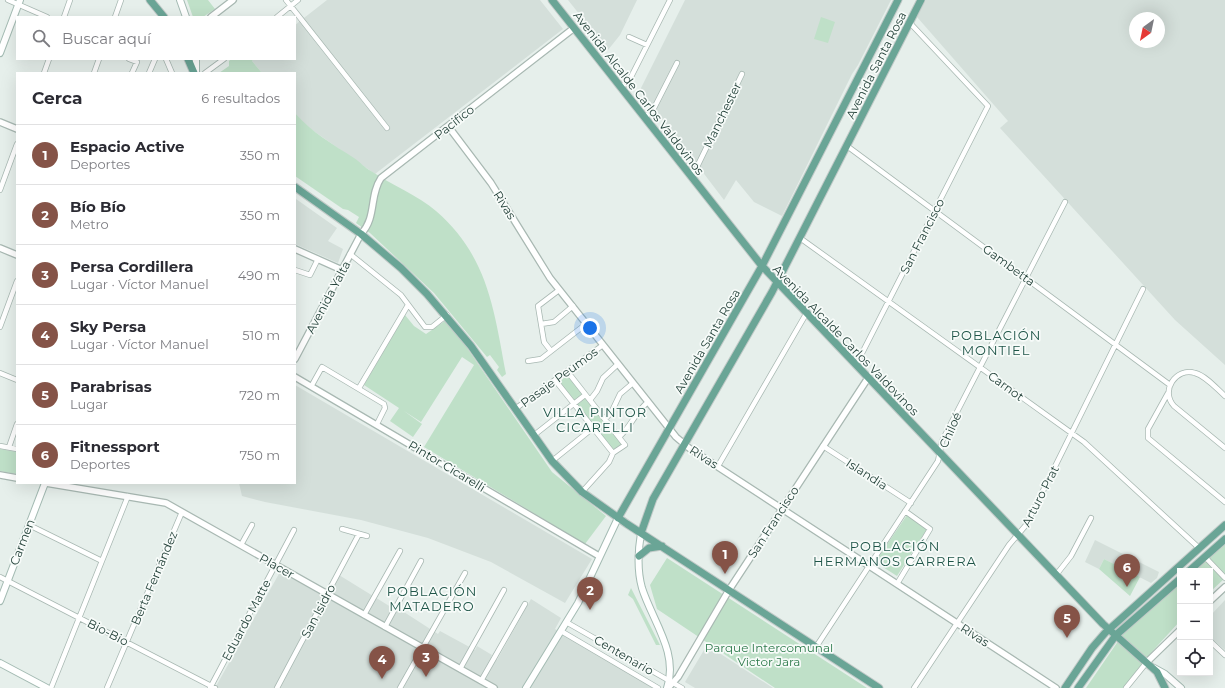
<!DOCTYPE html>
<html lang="es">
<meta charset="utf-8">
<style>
:root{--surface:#fff;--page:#f7f7f7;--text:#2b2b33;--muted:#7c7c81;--line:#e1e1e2;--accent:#855347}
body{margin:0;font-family:Montserrat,sans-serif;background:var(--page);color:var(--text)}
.controls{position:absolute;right:12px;bottom:12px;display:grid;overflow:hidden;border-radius:0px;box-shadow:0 4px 16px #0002}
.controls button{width:36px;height:36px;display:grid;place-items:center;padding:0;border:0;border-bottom:1px solid var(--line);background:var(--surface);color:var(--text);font:20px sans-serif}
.compass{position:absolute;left:1129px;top:12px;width:36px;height:36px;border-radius:50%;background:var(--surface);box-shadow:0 4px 16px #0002;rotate:213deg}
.you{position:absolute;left:590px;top:328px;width:14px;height:14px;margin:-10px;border:3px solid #fff;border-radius:50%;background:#1a73e8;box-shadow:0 0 0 6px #1a73e833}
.badge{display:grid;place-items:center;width:26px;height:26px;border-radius:50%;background:var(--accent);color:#fff;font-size:13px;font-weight:700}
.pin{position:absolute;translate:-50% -33px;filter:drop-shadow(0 1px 2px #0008)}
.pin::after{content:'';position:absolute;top:21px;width:14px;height:12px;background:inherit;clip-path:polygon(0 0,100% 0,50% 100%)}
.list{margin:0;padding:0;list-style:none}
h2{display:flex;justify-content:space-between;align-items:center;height:52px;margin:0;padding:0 16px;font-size:17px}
h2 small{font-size:13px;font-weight:400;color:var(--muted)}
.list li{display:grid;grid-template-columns:26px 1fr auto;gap:12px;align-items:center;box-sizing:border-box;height:60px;padding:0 16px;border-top:1px solid var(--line)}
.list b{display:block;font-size:15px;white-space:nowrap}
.list p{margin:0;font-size:13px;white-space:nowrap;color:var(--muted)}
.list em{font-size:13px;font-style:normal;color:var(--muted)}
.icon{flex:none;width:22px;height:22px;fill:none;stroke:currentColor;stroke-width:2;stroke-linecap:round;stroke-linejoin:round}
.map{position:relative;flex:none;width:1225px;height:688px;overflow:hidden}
.search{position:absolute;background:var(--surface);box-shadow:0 4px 16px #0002;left:16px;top:16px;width:280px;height:44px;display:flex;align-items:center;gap:10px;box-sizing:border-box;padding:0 14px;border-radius:0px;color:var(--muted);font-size:15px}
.panel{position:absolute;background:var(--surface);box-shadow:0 4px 16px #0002;left:16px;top:72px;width:280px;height:412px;border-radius:0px}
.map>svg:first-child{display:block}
</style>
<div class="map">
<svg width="1225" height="688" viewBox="0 0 1225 688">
<rect width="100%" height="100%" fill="#e6efeb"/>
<!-- built -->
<path fill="#d4dfda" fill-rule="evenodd" d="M327,0H540L563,29L375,174L305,125L295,113V73H262L252,61L254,59H295V25Z
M568,0H637L620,35L608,50Z
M685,0H891L858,65L852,74L782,216L754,202L736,180L724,200L640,90Z
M926,0H1225V365L1175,320L1000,128L1008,121L917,17ZM1135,18H1159V42H1135Z
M296,199L337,228L328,241L343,249L338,263L295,244Z
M295,385L592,559L565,603L491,562L428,538L361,520L265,502L242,496L239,483H295Z
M1095,540L1159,572L1157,578L1151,583L1104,559L1099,569L1085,562Z
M280,572L327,598L339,575L399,612L401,610L407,614L438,634L440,631L475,650L477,646L492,655L491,657L497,660L531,599L561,618L555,629L655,688H215Z
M1225,600V650L1210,637V616Z
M707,645L773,688H695L685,682Z"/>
<!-- green -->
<path fill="#bfe0c8" d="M187,0H208L215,9L203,17H193Z
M821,17L835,22L828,43L814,39Z
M231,59H254L252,61L262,73H219L229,66V61Z
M295,113C311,132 334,145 354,158C360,162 365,168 371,171C390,184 419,196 436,211C488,256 494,310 506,374L502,377L497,370L499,367L490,355L487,357L434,293L370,233L356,223L359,217L348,210L343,209L295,176Z
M405,315L414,326L426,334L445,321L463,342L552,472L606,516L585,544L424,447L474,365L462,357L421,422L404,411L422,424L413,437L390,421L399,408L364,385Z
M569,374L623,444L614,452L559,382Z
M0,449L17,452V474L0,471Z
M907,515L927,529L897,576L875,562Z
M1225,544V578L1210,592V571H1194Z
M667,558L867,688H775L657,609L650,585Z
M1104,559L1140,577L1130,596L1099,569Z
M1180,583V621L1149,655L1124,688H1086L1123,634Z
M631,588L660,645H656L633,599L628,595Z"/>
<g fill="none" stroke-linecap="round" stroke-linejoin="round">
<!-- minor casing -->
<g stroke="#a8b8b2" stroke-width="6">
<path id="minor" d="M8,0L47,17
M286,0L387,128
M64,17L70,0
M115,17L121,0
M277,17L298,0
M629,37L647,45
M129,59L137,62L132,73
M166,59L172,73
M44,73L49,59
M94,73L99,59
M149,73L155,59
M205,73L224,59
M621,88L631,77L670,0
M644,117L652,112L677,63
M847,146L1170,385
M690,175L696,169L742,74
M0,190L17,144
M800,238L1084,442L1199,548
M350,254L401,295L425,327H432L447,315
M295,270L310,275L318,259
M541,324L554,322L573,306
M0,327L17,281
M551,351L544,342L538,306L559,290
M528,361L541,359L586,324
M856,365L988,106L910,23
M567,371L625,445L613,453L609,462L582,492
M0,373L17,380
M555,380L613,453
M312,385L322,367L384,404L385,408L377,424
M359,388L408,305
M1168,393L1148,429V438L1225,502
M1225,396C1216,388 1206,376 1195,373C1176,367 1160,391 1174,406L1225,448
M590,400L597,391L603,378L618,364
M515,409L603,345
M605,419L611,413L620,394L633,383
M533,436L585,395
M619,437C631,427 635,412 648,402
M0,446L17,449
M823,446L911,503
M9,447L17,424
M552,461L593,428
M718,466L806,314
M29,525L102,561
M342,529L367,536
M241,545L252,525
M1205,557L1225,578
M1056,575L1071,556L1091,518
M0,577L215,688
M897,584L930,529L905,511
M364,615L400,551
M566,622L682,688
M385,627L421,561
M561,631L658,688
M1210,641L1225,655
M816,647L938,461L942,441L1065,202
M460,669L504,590
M481,681L525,604
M51,688L128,496
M107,688L182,512
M210,688L294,530
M277,688L359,534
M400,688L465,573
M914,688L1009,545L1026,525L1143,289
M1126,688L1147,662"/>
</g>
<!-- tertiary casing -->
<g stroke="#a8b8b2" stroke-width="8">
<path id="tertiary" d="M211,17L233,0
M0,122L17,129
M448,126L491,183L550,278L676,437L689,448L1056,688
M0,248L17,255
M295,249L342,270
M295,359L361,234C377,217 369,196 381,178L574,28
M295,377L599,556
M0,475L17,478
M46,483L166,503L494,688
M1210,601L1225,587
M1147,662L1180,630
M668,688L678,677L729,590L868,378"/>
</g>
<!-- secondary casing -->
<g stroke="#a4bbb3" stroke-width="8">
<path id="secondary" d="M180,0L186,17
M0,53L20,0
M196,59V73
M641,533C638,551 637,570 642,588C652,620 679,653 667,688
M0,601L45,483
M0,663L47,688
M1154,668L1165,674L1181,688
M526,688L578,603L618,518"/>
</g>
<!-- primary casing -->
<g stroke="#c2cac8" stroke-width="9">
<path id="primary" d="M150,0L164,17
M552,0L762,266L1103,624L1157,672L1165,688
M188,59L194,73
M295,187L361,234L401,268L427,294L471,346L552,461L582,492L627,524L879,688
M618,518L762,266L898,0
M641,533L653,499L772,292L921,0
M639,556L649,548L662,546
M1189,571L1225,539
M1065,688L1092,648L1105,633L1225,525
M1078,688L1116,635L1180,579"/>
</g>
<!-- minor -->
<use href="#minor" stroke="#fff" stroke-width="4.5"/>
<!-- tertiary -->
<use href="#tertiary" stroke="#fff" stroke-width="5.5"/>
<!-- secondary -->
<use href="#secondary" stroke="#fff" stroke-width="6"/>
<!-- primary -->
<use href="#primary" stroke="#6aa596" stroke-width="7"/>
</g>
<g text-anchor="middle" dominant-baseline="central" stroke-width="3.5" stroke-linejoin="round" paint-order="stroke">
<!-- street labels -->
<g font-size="12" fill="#24423a" stroke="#f7fbf9">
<text transform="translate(876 65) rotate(-63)">Avenida Santa Rosa</text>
<text transform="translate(639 93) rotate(52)">Avenida Alcalde Carlos Valdovinos</text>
<text transform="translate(722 115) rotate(-64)">Manchester</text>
<text transform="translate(454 122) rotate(-38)">Pacifico</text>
<text transform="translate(505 205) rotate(58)">Rivas</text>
<text transform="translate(922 236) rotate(-63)">San Francisco</text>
<text transform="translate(1009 265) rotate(36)">Gambetta</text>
<text transform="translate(328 297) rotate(-62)">Avenida Yalta</text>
<text transform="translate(846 340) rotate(46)">Avenida Alcalde Carlos Valdovinos</text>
<text transform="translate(707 341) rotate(-60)">Avenida Santa Rosa</text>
<text transform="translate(559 377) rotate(-36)">Pasaje Peumos</text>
<text transform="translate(1006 386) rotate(36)">Carnot</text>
<text transform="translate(950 430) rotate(-66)">Chiloé</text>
<text transform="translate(704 457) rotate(33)">Rivas</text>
<text transform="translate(447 466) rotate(31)">Pintor Cicarelli</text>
<text transform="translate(867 474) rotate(33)">Islandia</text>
<text transform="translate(1040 496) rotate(-63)">Arturo Prat</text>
<text transform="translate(773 522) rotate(-57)">San Francisco</text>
<text transform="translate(22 542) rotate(-69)">Carmen</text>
<text transform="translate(277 566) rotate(29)">Placer</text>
<text transform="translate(154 578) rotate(-67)">Berta Fernández</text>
<text transform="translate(318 611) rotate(-62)">San Isidro</text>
<text transform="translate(246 620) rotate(-62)">Eduardo Matte</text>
<text transform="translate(108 632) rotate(27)">Bio-Bio</text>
<text transform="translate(975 635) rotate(33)">Rivas</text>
<text transform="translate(624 655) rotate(30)">Centenario</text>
</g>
<!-- park labels -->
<g font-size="12" fill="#2d7a4b" stroke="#f7fbf9">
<text x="769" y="647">Parque Intercomunal<tspan x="769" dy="14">Victor Jara</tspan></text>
</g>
<!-- neighbourhood labels -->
<g font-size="13" letter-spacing="1" fill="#1f5548" stroke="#f7fbf9">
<text x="996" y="335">POBLACIÓN<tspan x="996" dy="15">MONTIEL</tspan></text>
<text x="595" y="412">VILLA PINTOR<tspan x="595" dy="15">CICARELLI</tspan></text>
<text x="895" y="546">POBLACIÓN<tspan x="895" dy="15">HERMANOS CARRERA</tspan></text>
<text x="432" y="591">POBLACIÓN<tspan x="432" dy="15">MATADERO</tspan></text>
</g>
</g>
</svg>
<div class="controls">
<button>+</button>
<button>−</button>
<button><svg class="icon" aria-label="locate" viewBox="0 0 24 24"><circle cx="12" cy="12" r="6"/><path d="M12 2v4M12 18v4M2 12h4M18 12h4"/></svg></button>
</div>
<svg class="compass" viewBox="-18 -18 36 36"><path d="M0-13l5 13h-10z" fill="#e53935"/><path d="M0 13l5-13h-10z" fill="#7c7c81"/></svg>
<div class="you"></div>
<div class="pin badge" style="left:725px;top:574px">1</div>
<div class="pin badge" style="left:590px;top:610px">2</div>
<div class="pin badge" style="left:426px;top:677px">3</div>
<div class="pin badge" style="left:382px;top:679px">4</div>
<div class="pin badge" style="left:1067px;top:638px">5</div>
<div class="pin badge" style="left:1127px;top:587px">6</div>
<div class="search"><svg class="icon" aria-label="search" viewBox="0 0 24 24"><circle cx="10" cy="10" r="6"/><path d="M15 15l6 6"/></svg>Buscar aquí</div>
<section class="panel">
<h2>Cerca<small>6 resultados</small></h2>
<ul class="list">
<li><span class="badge">1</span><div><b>Espacio Active</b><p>Deportes</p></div><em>350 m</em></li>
<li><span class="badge">2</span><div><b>Bío Bío</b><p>Metro</p></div><em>350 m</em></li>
<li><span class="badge">3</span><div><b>Persa Cordillera</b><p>Lugar · Víctor Manuel</p></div><em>490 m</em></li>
<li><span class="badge">4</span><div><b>Sky Persa</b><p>Lugar · Víctor Manuel</p></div><em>510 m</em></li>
<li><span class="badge">5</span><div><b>Parabrisas</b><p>Lugar</p></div><em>720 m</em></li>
<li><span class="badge">6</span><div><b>Fitnessport</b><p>Deportes</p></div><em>750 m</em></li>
</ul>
</section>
</div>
